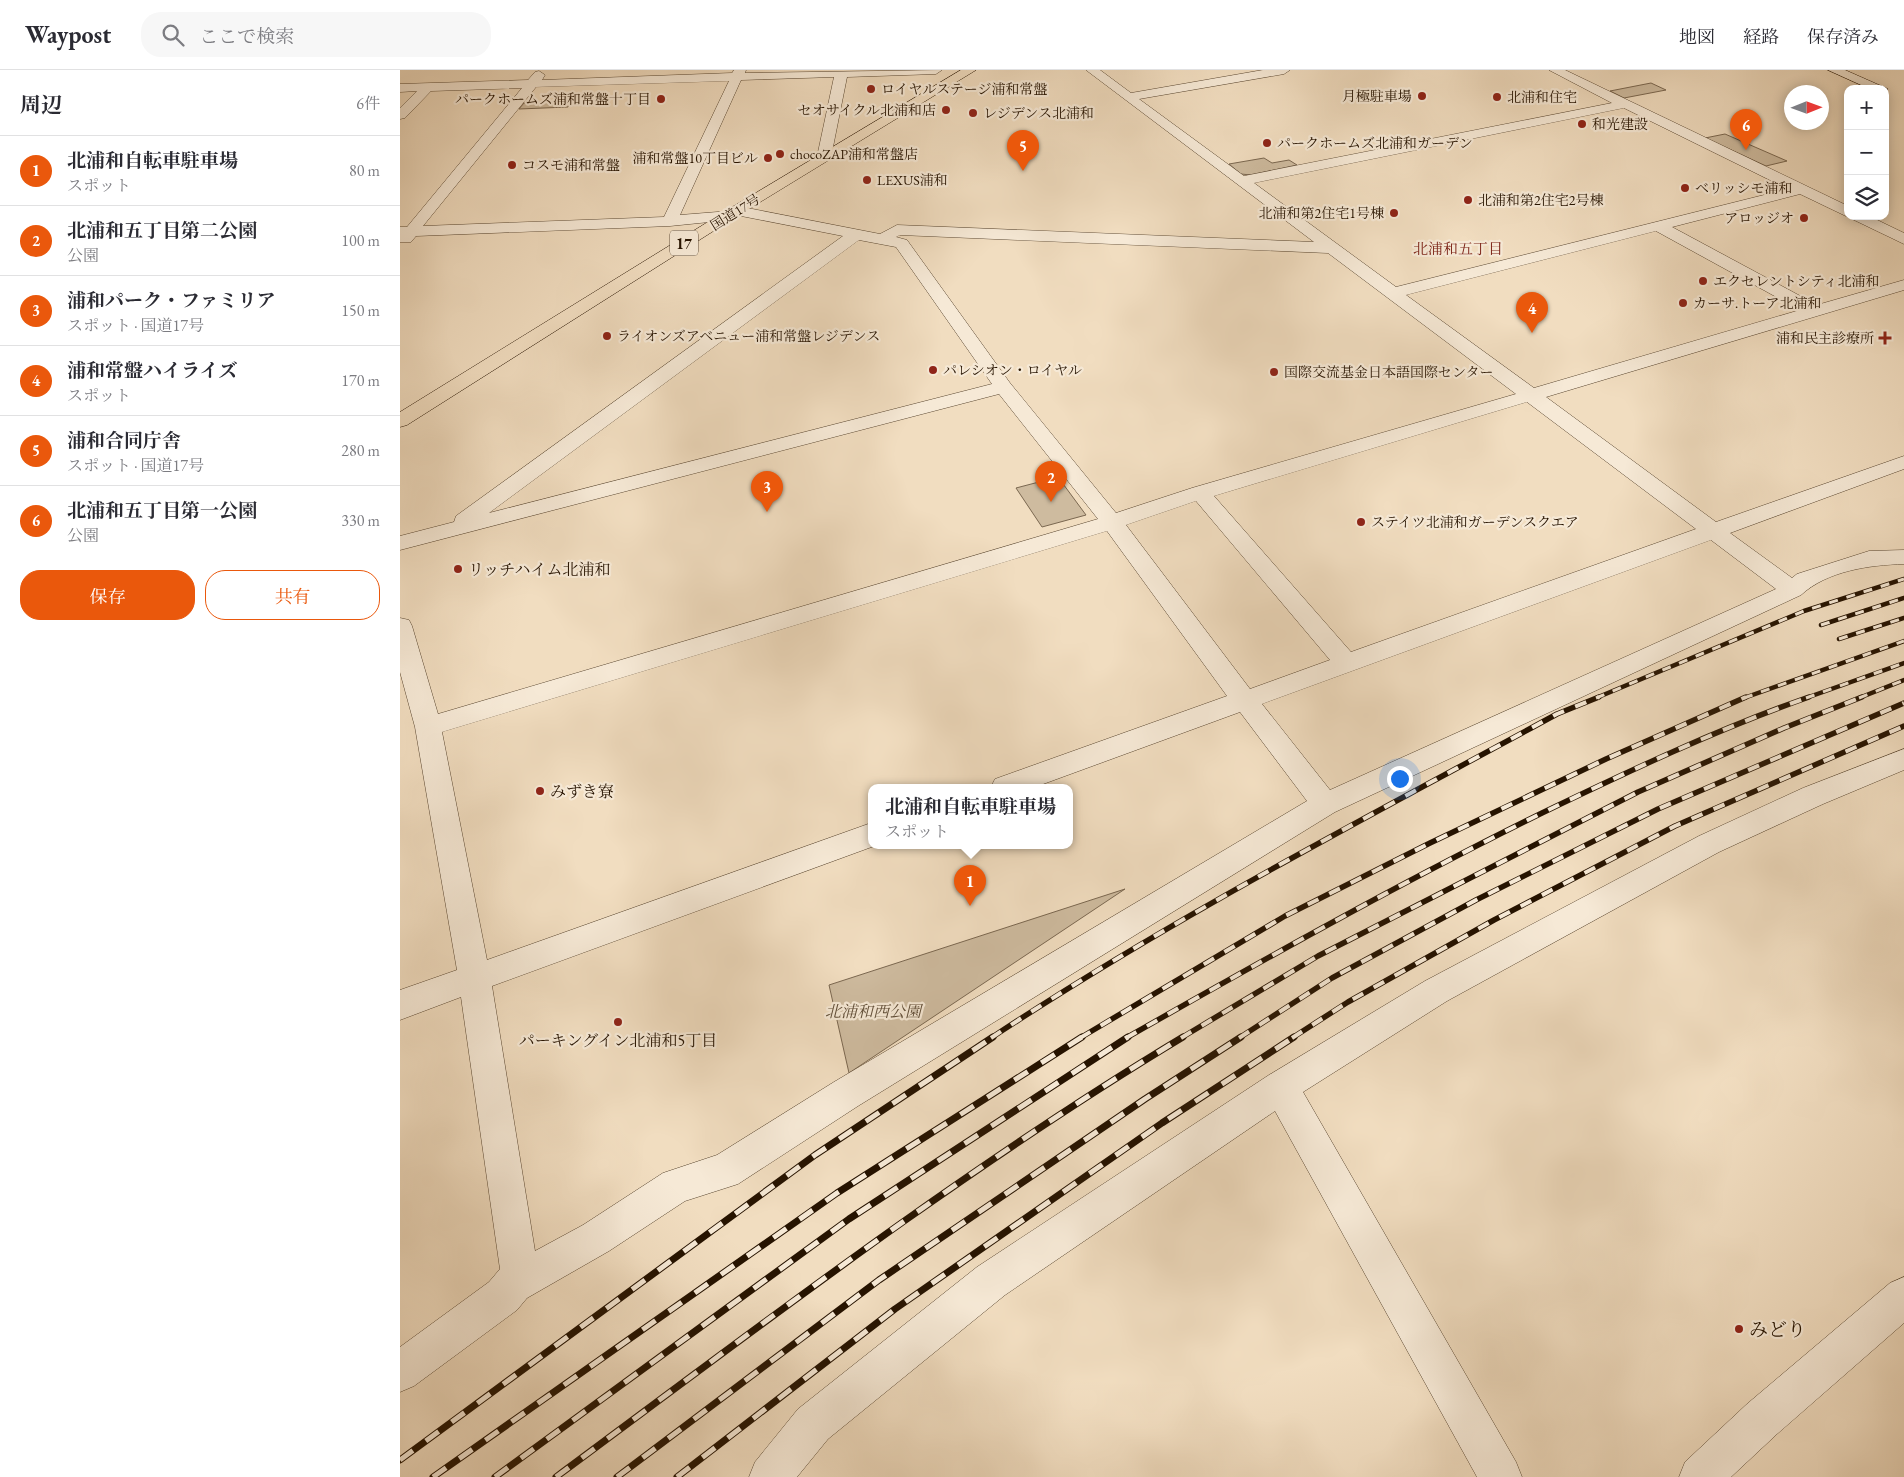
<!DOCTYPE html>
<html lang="ja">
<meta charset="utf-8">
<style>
:root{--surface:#fff;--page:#f7f7f7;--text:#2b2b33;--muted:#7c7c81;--line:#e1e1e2;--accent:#ea580c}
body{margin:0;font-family:"EB Garamond","Noto Serif JP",serif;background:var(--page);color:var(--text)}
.controls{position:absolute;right:15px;top:15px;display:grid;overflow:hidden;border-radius:10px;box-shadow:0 2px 12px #0003}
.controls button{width:45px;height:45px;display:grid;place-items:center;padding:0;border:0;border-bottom:1px solid var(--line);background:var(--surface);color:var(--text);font:25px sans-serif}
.compass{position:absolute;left:1384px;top:15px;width:45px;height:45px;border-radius:50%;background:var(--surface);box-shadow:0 2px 12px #0003;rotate:89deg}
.you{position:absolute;left:999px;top:708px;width:18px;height:18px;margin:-12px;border:4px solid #fff;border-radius:50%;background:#1a73e8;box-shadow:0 0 0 8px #1a73e833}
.badge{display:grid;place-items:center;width:32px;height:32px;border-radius:50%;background:var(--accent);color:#fff;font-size:16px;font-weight:700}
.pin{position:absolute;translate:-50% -41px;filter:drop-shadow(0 1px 2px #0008)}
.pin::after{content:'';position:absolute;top:26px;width:18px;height:15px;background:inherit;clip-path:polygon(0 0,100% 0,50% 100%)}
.popup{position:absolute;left:468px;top:714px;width:205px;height:65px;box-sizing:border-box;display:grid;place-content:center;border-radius:10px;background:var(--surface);filter:drop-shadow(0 1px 4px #0005);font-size:16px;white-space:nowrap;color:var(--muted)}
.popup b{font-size:19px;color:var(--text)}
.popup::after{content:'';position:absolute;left:50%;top:100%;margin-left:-10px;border:10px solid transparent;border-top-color:var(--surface)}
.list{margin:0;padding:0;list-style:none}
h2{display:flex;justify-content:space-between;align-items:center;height:65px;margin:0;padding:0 20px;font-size:21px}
h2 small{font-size:16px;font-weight:400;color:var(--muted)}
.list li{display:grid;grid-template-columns:32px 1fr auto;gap:15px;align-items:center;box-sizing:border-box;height:70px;padding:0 20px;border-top:1px solid var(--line)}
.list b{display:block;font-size:19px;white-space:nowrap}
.list p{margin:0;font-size:16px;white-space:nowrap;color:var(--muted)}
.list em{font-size:16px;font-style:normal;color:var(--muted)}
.actions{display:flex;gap:10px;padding:15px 20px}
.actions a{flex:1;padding:11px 0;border:1px solid var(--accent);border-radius:20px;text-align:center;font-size:18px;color:var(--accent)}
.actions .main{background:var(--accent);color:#fff}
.icon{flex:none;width:28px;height:28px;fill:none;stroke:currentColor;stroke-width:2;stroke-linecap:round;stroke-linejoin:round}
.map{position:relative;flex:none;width:1504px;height:1407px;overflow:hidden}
header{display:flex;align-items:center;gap:30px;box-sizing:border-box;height:70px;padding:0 25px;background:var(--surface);border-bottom:1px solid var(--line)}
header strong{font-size:24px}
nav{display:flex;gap:28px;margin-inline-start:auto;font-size:18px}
.search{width:350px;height:45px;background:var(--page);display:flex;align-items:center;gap:12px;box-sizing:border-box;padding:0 18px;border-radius:20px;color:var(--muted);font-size:19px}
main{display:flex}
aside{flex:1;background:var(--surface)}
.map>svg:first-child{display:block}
</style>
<header>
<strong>Waypost</strong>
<div class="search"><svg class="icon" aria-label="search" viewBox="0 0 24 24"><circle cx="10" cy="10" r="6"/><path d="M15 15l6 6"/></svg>ここで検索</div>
<nav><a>地図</a><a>経路</a><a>保存済み</a></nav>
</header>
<main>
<aside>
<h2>周辺<small>6件</small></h2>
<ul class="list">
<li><span class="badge">1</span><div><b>北浦和自転車駐車場</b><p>スポット</p></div><em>80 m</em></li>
<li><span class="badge">2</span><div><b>北浦和五丁目第二公園</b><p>公園</p></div><em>100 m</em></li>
<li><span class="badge">3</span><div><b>浦和パーク・ファミリア</b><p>スポット · 国道17号</p></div><em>150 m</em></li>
<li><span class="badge">4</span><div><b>浦和常盤ハイライズ</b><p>スポット</p></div><em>170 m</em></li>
<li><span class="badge">5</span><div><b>浦和合同庁舎</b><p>スポット · 国道17号</p></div><em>280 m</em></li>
<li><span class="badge">6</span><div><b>北浦和五丁目第一公園</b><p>公園</p></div><em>330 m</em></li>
</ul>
<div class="actions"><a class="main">保存</a><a>共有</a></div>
</aside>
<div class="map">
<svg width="1504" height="1407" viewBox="0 0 1504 1407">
<rect width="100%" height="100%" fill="#f1ddc0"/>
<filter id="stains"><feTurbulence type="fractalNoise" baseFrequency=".004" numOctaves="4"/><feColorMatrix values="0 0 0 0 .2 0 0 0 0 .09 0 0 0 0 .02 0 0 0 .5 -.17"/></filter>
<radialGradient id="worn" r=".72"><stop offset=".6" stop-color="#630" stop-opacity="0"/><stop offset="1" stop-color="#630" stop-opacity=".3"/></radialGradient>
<!-- green -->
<path fill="#cebb9f" stroke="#7a6750" d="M1251,13L1266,20L1224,28L1210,21Z
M172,31L168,37L119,39L124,33Z
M1325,64L1387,91L1366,96L1305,68Z
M864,88L872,93L889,90L897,95L851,105L841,104L829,94Z
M658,407L686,445L642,457L616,418Z
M725,819L449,1003L429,915Z"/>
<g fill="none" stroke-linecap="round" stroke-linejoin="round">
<!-- street casing -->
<g stroke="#594630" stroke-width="1">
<path id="street" d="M334,0H346L345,3L542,0L536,4L447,7L431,87L424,91L417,87L434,7L341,10L280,145L330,141L337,136L480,164L497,155L914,172L686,0H700L731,23L863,0H890L884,4L739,29L844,106L1212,33L1149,0H1165L1448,136V146H1469L1504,163V174L1400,124L1272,157L1417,235L1504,210V220L1146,327L1316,452L1504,386V399L1330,463L1392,508L1397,504L1469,481L1504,480V494C1469,495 1427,501 1401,525L935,742L458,1036L338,1114L285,1131L209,1181L127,1228L117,1240L14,1316L0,1322V1277L89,1212L100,1199L61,927L0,950V920L57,900L15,657L0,602V548L9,550L12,556L38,644L698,449L599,324L0,480V466L54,452L56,446L443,166L336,145L329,150L270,156L16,166L11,172H0V157H7L122,18L31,21L5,48L0,49V38L17,21L0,22V14L128,10L135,2L139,1L145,5L142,10L332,3ZM329,11L264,147L23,156L136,17ZM1224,38L1388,119L996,217L854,113ZM1256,161L1400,240L1134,318L1006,225ZM500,165L928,183L1116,324L792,418L716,443L610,313L507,170L496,167ZM459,170L496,177L592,314L89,443ZM1127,332L1296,459L951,582L814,426ZM796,431L930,590L850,619L726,455ZM707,461L827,626L595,709L591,717H635L840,642L907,731L434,1012L317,1085L263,1103L183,1155L135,1181L92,916L477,775H471V753L87,890L42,662ZM1311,470L1376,519L930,720L862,634Z
M1504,679V700L1423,734L1319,782L1047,931L903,1022L1116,1392L1122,1407H1077L875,1041L605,1225L428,1369L397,1407H349L355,1392L398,1339L577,1197L869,1005L1025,911L1299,766L1403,718Z
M1504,1207V1253L1377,1364L1331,1407H1279L1285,1392L1347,1334L1490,1213Z"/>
</g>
<!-- secondary casing -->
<g stroke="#261300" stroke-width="1">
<path id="secondary" d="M1428,0H1445L1488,19L1485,22V19H1470Z"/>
</g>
<!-- highway casing -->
<g stroke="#261300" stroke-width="1">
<path id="highway" d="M561,0H576L334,148L7,355L0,357V342L324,142Z"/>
</g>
<!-- street -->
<use href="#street" fill="#f6e9d6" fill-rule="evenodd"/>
<!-- secondary -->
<use href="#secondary" fill="#f6e9d6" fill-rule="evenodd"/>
<!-- highway -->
<use href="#highway" fill="#f1ddc0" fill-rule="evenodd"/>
<!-- rail-far2 casing -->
<g stroke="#261300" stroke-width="4.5">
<path id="rail-far2" d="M1421,555L1504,528
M1439,569L1504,548
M1196,628L1404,541L1504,509
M1344,628L1504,571
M1406,628L1504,593
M1459,628L1504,610"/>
</g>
<!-- rail-far1 casing -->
<g stroke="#261300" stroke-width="5.5">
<path id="rail-far1" d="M591,968C772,848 966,748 1157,644L1199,627
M680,968L885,846L1030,773L1206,689L1346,627
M726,968C863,890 1000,813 1142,743C1229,701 1318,659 1409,627
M781,968L918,886L1238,722L1384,658L1462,627
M839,968L932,908L1076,830L1258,739L1504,633
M892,968L948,932L1094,850L1275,756L1504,656"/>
</g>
<!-- rail casing -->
<g stroke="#261300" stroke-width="7">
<path id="rail" d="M0,1390L415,1085L593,967
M33,1407L437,1123L682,967
M95,1407L449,1149L728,967
M156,1407C361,1255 564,1099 783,967
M217,1407L479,1210L745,1029L841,967
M277,1407L495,1239L762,1053L894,967"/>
</g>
<!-- rail-far2 -->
<use href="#rail-far2" stroke="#f6e9d6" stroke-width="3" stroke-dasharray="9" stroke-linecap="butt"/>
<!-- rail-far1 -->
<use href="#rail-far1" stroke="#f6e9d6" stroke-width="4" stroke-dasharray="12" stroke-linecap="butt"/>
<!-- rail -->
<use href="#rail" stroke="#f6e9d6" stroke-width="5" stroke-dasharray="16" stroke-linecap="butt"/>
</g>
<!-- markers -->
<g fill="#8f2418" stroke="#f6e9d6" stroke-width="2">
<circle cx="471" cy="19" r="5"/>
<circle cx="1022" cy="26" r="5"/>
<circle cx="1097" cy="27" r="5"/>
<circle cx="261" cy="29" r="5"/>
<circle cx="546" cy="40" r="5"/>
<circle cx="573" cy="43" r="5"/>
<circle cx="1182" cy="54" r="5"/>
<circle cx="867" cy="73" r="5"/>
<circle cx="380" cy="84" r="5"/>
<circle cx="368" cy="88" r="5"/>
<circle cx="112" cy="95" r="5"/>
<circle cx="467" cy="110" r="5"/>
<circle cx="1285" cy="118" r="5"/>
<circle cx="1068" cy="130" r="5"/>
<circle cx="994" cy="143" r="5"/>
<circle cx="1404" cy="148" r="5"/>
<circle cx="1303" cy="211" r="5"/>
<circle cx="1283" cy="233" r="5"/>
<circle cx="207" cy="266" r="5"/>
<path d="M1482.5 260.5h5v5h5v5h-5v5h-5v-5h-5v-5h5z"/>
<circle cx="533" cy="300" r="5"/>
<circle cx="874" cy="302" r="5"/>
<circle cx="961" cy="452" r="5"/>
<circle cx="58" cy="499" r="5"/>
<circle cx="140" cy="721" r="5"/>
<circle cx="218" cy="952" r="5"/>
<circle cx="1339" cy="1259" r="5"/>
</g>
<g text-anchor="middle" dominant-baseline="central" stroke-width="4.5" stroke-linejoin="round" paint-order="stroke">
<!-- far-poi labels -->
<g font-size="14" fill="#261300" stroke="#f6e9d6" text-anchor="start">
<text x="481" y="19">ロイヤルステージ浦和常盤</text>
<text x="1012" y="26" text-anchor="end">月極駐車場</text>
<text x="1107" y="27">北浦和住宅</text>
<text x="251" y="29" text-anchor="end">パークホームズ浦和常盤十丁目</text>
<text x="536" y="40" text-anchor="end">セオサイクル北浦和店</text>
<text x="583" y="43">レジデンス北浦和</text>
<text x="1192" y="54">和光建設</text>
<text x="877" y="73">パークホームズ北浦和ガーデン</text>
<text x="390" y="84">chocoZAP浦和常盤店</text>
<text x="358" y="88" text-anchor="end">浦和常盤10丁目ビル</text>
<text x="122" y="95">コスモ浦和常盤</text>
<text x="477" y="110">LEXUS浦和</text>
<text x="1295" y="118">ベリッシモ浦和</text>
<text x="1078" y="130">北浦和第2住宅2号棟</text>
<text x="984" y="143" text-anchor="end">北浦和第2住宅1号棟</text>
<text x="1394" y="148" text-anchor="end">アロッジオ</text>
<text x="1313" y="211">エクセレントシティ北浦和</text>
<text x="1293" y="233">カーサ.トーア北浦和</text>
<text x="217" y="266">ライオンズアベニュー浦和常盤レジデンス</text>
<text x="1474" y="268" text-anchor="end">浦和民主診療所</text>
<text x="543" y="300">パレシオン・ロイヤル</text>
<text x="884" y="302">国際交流基金日本語国際センター</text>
<text x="971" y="452">ステイツ北浦和ガーデンスクエア</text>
</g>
<!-- far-street labels -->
<g font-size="14" fill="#261300" stroke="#f6e9d6">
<text transform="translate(335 142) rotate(-32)">国道17号</text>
</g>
<!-- shield labels -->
<rect fill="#f6e9d6" stroke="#645340" stroke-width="1" x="270" y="160.5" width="28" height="25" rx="4"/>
<g font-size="15" font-weight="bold" fill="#261300">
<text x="284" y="173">17</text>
</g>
<!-- far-neighbourhood labels -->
<g font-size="15" fill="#7a1f14" stroke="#f6e9d6">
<text x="1058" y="178">北浦和五丁目</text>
</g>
<!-- poi labels -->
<g font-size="16" fill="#261300" stroke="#f6e9d6" text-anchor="start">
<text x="68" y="499">リッチハイム北浦和</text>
<text x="150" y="721">みずき寮</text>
<text x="218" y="970" text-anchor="middle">パーキングイン北浦和5丁目</text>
</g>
<!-- park labels -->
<g font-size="16" font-style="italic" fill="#614e38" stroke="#f6e9d6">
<text x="473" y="941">北浦和西公園</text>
</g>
<!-- near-poi labels -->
<g font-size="19" fill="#261300" stroke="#f6e9d6" text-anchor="start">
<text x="1349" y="1259">みどり</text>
</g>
</g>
<rect width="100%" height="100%" filter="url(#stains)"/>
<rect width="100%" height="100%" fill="url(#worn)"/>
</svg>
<div class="controls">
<button>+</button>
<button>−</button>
<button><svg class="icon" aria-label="layers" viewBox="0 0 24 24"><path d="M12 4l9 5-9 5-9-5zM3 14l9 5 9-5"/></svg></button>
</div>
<svg class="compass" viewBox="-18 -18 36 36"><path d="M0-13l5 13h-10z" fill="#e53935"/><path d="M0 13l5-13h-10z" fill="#7c7c81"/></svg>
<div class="you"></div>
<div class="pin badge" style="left:570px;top:836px">1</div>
<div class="popup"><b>北浦和自転車駐車場</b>スポット</div>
<div class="pin badge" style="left:651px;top:432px">2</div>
<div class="pin badge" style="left:367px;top:442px">3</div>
<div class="pin badge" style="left:1132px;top:263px">4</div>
<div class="pin badge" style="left:623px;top:101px">5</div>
<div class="pin badge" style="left:1346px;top:80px">6</div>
</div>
</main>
